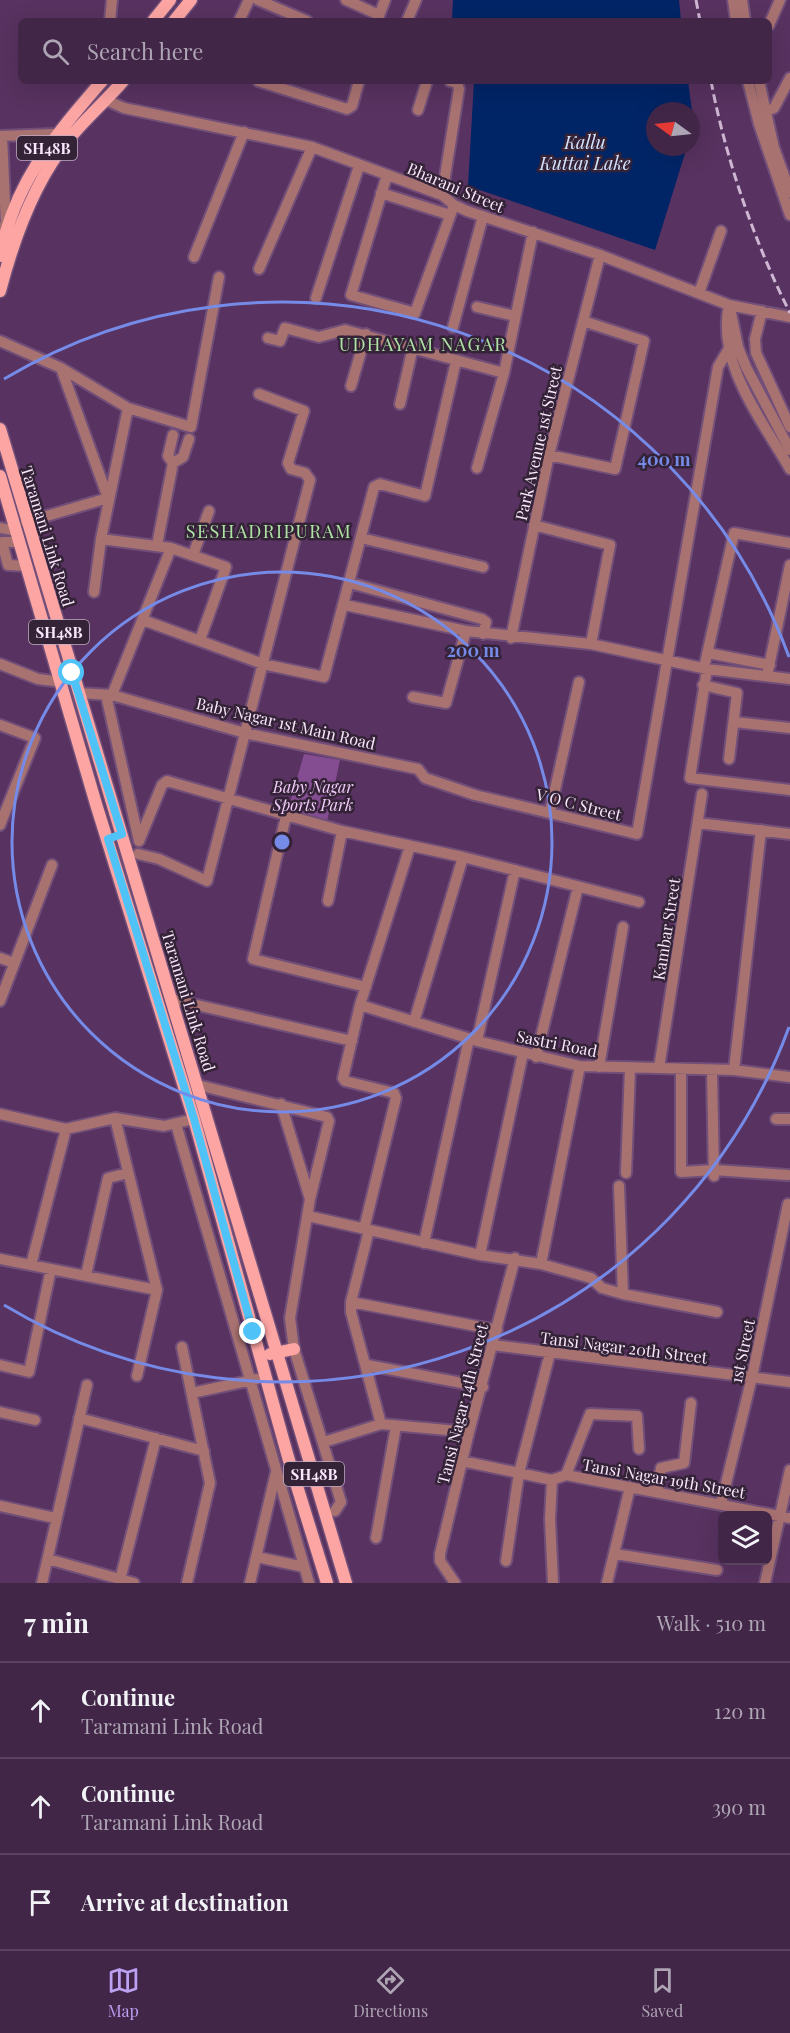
<!DOCTYPE html>
<meta charset="utf-8">
<style>
:root{--surface:#422648;--page:#4c3252;--text:#f1f3f6;--muted:#aea5b4;--line:#5a4360;--accent:#bca0f2}
body{margin:0;font-family:"Playfair Display",serif;background:var(--page);color:var(--text)}
.controls{position:absolute;right:18px;bottom:18px;display:grid;overflow:hidden;border-radius:9px;box-shadow:0 6px 24px #0002}
.controls button{width:54px;height:54px;display:grid;place-items:center;padding:0;border:0;border-bottom:2px solid var(--line);background:var(--surface);color:var(--text);font:30px sans-serif}
.compass{position:absolute;left:646px;top:102px;width:54px;height:54px;border-radius:50%;background:var(--surface);box-shadow:0 6px 24px #0002;rotate:285deg}
.stop{position:absolute;width:18px;height:18px;margin:-14px;border:4px solid #4fc3f7;border-radius:50%;background:#fff}
.stop.end{background:#4fc3f7;border-color:#fff;box-shadow:0 2px 6px #0008}
.list{margin:0;padding:0;list-style:none}
h2{display:flex;justify-content:space-between;align-items:center;height:78px;margin:0;padding:0 24px;font-size:26px}
h2 small{font-size:20px;font-weight:400;color:var(--muted)}
.list li{display:grid;grid-template-columns:39px 1fr auto;gap:18px;align-items:center;box-sizing:border-box;height:96px;padding:0 24px;border-top:2px solid var(--line)}
.list b{display:block;font-size:22px;white-space:nowrap}
.list p{margin:0;font-size:20px;white-space:nowrap;color:var(--muted)}
.list em{font-size:20px;font-style:normal;color:var(--muted)}
.icon{flex:none;width:33px;height:33px;fill:none;stroke:currentColor;stroke-width:2;stroke-linecap:round;stroke-linejoin:round}
.map{position:relative;flex:none;width:790px;height:1583px;overflow:hidden}
.search{position:absolute;background:var(--surface);box-shadow:0 6px 24px #0002;left:18px;right:18px;top:18px;height:66px;display:flex;align-items:center;gap:15px;box-sizing:border-box;padding:0 21px;border-radius:9px;color:var(--muted);font-size:22px}
.sheet{height:366px;background:var(--surface)}
nav{display:flex;justify-content:space-around;align-items:center;box-sizing:border-box;height:84px;border-top:2px solid var(--line);background:var(--surface);font-size:16px;color:var(--muted)}
nav a{display:grid;justify-items:center;gap:3px}
nav .on{color:var(--accent)}
.map>svg:first-child{display:block}
</style>
<div class="map">
<svg width="790" height="1583" viewBox="0 0 790 1583">
<rect width="100%" height="100%" fill="#583260"/>
<!-- green -->
<path fill="#854d91" d="M304,754L340,760L327,821L288,810Z"/>
<!-- water -->
<path fill="#002567" d="M453,0H679L681,21H452Z
M474,81H688L694,126L691,135V111H655V147H687L655,250L468,186Z"/>
<g fill="none" stroke-linecap="round" stroke-linejoin="round">
<!-- minor casing -->
<g stroke="#724f79" stroke-width="14">
<path id="minor" d="M258,0L307,21
M346,0L379,15
M733,0L736,21
M742,0L745,21
M110,21L112,0
M239,21L249,0
M377,21L385,0
M407,21L416,0
M769,25L780,0
M258,81L347,109L352,106L359,81
M748,81L759,124L790,215
M759,81L774,148L790,192
M106,100L124,108L312,147L442,195L454,205L467,211L600,255L729,305L790,317
M418,110L427,81
M765,112L774,108L790,78
M0,136L56,134
M387,175L351,295L415,313L454,205
M381,193L450,215
M442,195L459,89L457,83L450,81
M0,228L6,225L2,136
M194,257L244,132
M259,269L312,147
M699,293L721,231
M316,298L359,166
M729,305C716,363 762,420 790,469
M477,307L515,316
M730,308L738,347L746,367L790,450
M762,311L755,339L756,353L790,427
M453,327L483,216
M268,338L280,341L285,328L319,337L345,330L504,373
M0,341L61,368L128,408L101,539L94,592
M351,386L366,334
M400,404L413,347
M128,408L191,427L219,277
M549,455L615,469L644,341L583,321
M173,463L183,457L189,439
M477,468L504,373L533,232
M26,522L108,498L61,368
M534,525L610,545L591,644
M0,528L17,531
M361,538L483,567
M101,539L171,548L226,567L200,640
M20,542H2L8,565L27,566
M157,545L173,463L168,456L173,435
M193,555L209,511
M350,583L482,619L486,622L483,634
M345,605L466,631L591,644L707,669L790,679
M143,620L263,664L324,677L374,487L380,484L425,496L456,361
M511,638L549,455L600,255
M708,653L770,665
M0,664L38,679L62,682
M704,668L734,533L790,543
M707,669L690,778L790,790
M767,676L790,565
M703,685L737,693L729,759
M78,693L112,695L245,733L418,769L425,778L475,795L637,834L718,367L728,350
M106,695L139,841
M112,695L171,548
M413,697L446,703L466,631
M734,722L790,728
M0,725L35,738L0,825
M550,812L579,682
M286,816L253,959L366,987
M698,823L790,834
M139,841L162,785L167,781L342,831L463,857L639,902
M138,854L159,859L207,881L310,480L305,473L291,469L288,463L304,411L259,394
M328,901L342,831
M0,958L14,963
M171,999L352,1041
M0,1001L52,865
M360,1005L477,1041L580,1066L734,1070L790,1077
M414,1022L463,857
M477,1041L515,870
M536,1057L578,887
M599,1067L623,927
M659,1068L702,794
M681,1070V1172L714,1170L788,1175
M734,1070L761,830
M712,1072L714,1176
M198,1085L327,1117L329,1121L310,1199
M281,1104L310,1199L290,1318L294,1349L341,1502L335,1511
M0,1114L66,1129L115,1118L164,1126L194,1119
M115,1118L157,1290L137,1376
M776,1119H790
M176,1124L309,1583
M626,1173L630,1069
M619,1186L623,1294
M308,1216L480,1255L541,1264L591,1278L602,1288L623,1294L717,1312
M364,1229L396,1098L394,1093L345,1081L343,1078L360,1005L410,846
M369,1230L351,1302V1312L381,1424
M424,1243L469,1039
M480,1255L523,1053
M0,1259L157,1290
M541,1264L580,1066
M31,1265L66,1129
M86,1275L108,1178L128,1173
M351,1302L497,1330
M493,1345L790,1382
M182,1347L210,1483L187,1583
M0,1365L29,1372L51,1269
M367,1365L483,1387
M192,1393L257,1379
M0,1412L35,1420
M79,1418L204,1451
M324,1442L381,1424L469,1432
M462,1461L552,1480L566,1475L790,1518
M566,1475L590,1414L637,1416L639,1449
M552,1480L550,1519L553,1583
M657,1492L661,1468L684,1463L691,1403
M721,1504L752,1377L788,1204
M0,1506L55,1518
M376,1538L396,1426
M615,1554L717,1570
M257,1557L304,1567
M48,1559L134,1583
M506,1561L519,1473L550,1353
M120,1580L156,1438
M42,1583L87,1385
M250,1583L276,1472
M455,1583L440,1561V1554L469,1432L515,1258
M607,1583L630,1487
M765,1583L790,1470"/>
</g>
<!-- major casing -->
<g stroke="#724f79" stroke-width="15">
<path id="major" d="M153,21L170,0
M174,21L191,0
M0,256C15,181 54,137 102,81
M0,291C13,241 35,180 69,139C85,119 106,101 123,81
M0,429L346,1583
M0,476L96,804L194,1119L288,1457L327,1583
M270,1354L294,1349"/>
</g>
<!-- minor -->
<use href="#minor" stroke="#a87271" stroke-width="10"/>
<!-- major -->
<use href="#major" stroke="#fca5a3" stroke-width="12"/>
<!-- rail -->
<path stroke="#cfb7d4" stroke-width="3" stroke-dasharray="9 4.5" stroke-linecap="butt" d="M696,0L700,21
M711,81C726,160 754,241 790,313"/>
</g>
<g fill="none" stroke-linecap="round" stroke-linejoin="round">
<!-- route -->
<path stroke="#4fc3f7" stroke-width="8" d="M72,673L122,834L108,839L194,1119L253,1332"/>
</g>
<!-- distance rings -->
<g fill="none" stroke="#758be7" stroke-width="3">
<circle cx="282" cy="842" r="270"/>
<path d="M789 1027A540 540 0 0 1 4 1305M4 379A540 540 0 0 1 789 657"/>
</g>
<g text-anchor="middle" dominant-baseline="central" stroke-width="5" stroke-linejoin="round" paint-order="stroke">
<!-- shield labels -->
<g fill="#342237" stroke="#beacc2" stroke-width="1.5">
<rect x="17" y="136" width="60" height="24" rx="4.5"/>
<rect x="29" y="620" width="60" height="24" rx="4.5"/>
<rect x="284" y="1462" width="60" height="24" rx="4.5"/>
</g>
<g font-size="15" font-weight="bold" fill="#f9e7fd">
<text x="47" y="148">SH48B</text>
<text x="59" y="632">SH48B</text>
<text x="314" y="1474">SH48B</text>
</g>
<!-- street labels -->
<g font-size="16" fill="#f9e7fd" stroke="#342237">
<text transform="translate(456 187) rotate(23)">Bharani Street</text>
<text transform="translate(538 443) rotate(-77)">Park Avenue 1st Street</text>
<text transform="translate(48 536) rotate(73)">Taramani Link Road</text>
<text transform="translate(286 723) rotate(13)">Baby Nagar 1st Main Road</text>
<text transform="translate(579 804) rotate(14)">V O C Street</text>
<text transform="translate(666 929) rotate(-81)">Kambar Street</text>
<text transform="translate(189 1001) rotate(73)">Taramani Link Road</text>
<text transform="translate(557 1043) rotate(11)">Sastri Road</text>
<text transform="translate(624 1347) rotate(7)">Tansi Nagar 20th Street</text>
<text transform="translate(742 1351) rotate(-78)">1st Street</text>
<text transform="translate(462 1404) rotate(-76)">Tansi Nagar 14th Street</text>
<text transform="translate(664 1478) rotate(10)">Tansi Nagar 19th Street</text>
</g>
<!-- park labels -->
<g font-size="16" font-style="italic" fill="#f2ccfa" stroke="#342237">
<text x="313" y="786">Baby Nagar<tspan x="313" dy="18">Sports Park</tspan></text>
</g>
<!-- water labels -->
<g font-size="18" font-style="italic" fill="#d5e3fc" stroke="#342237">
<text x="585" y="142">Kallu<tspan x="585" dy="21">Kuttai Lake</tspan></text>
</g>
<!-- neighbourhood labels -->
<g font-size="18" letter-spacing="1.5" fill="#afe3a5" stroke="#342237">
<text x="423" y="344">UDHAYAM NAGAR</text>
<text x="269" y="531">SESHADRIPURAM</text>
</g>
</g>
<circle cx="282" cy="842" r="9" fill="#758be7" stroke="#342237" stroke-width="3"/>
<g font-size="18" text-anchor="middle" font-weight="bold" fill="#758be7" stroke="#342237" stroke-width="5" stroke-linejoin="round" paint-order="stroke">
<text x="664" y="466">400 m</text>
<text x="473" y="657">200 m</text>
</g>
</svg>
<div class="controls">
<button><svg class="icon" aria-label="layers" viewBox="0 0 24 24"><path d="M12 4l9 5-9 5-9-5zM3 14l9 5 9-5"/></svg></button>
</div>
<svg class="compass" viewBox="-18 -18 36 36"><path d="M0-13l5 13h-10z" fill="#e53935"/><path d="M0 13l5-13h-10z" fill="#aea5b4"/></svg>
<div class="stop" style="left:72px;top:673px"></div>
<div class="stop end" style="left:253px;top:1332px"></div>
<div class="search"><svg class="icon" aria-label="search" viewBox="0 0 24 24"><circle cx="10" cy="10" r="6"/><path d="M15 15l6 6"/></svg>Search here</div>
</div>
<section class="sheet">
<h2>7 min<small>Walk · 510 m</small></h2>
<ul class="list">
<li><svg class="icon" aria-label="ahead" viewBox="0 0 24 24"><path d="M12 20V5M6 11l6-6 6 6"/></svg><div><b>Continue</b><p>Taramani Link Road</p></div><em>120 m</em></li>
<li><svg class="icon" aria-label="ahead" viewBox="0 0 24 24"><path d="M12 20V5M6 11l6-6 6 6"/></svg><div><b>Continue</b><p>Taramani Link Road</p></div><em>390 m</em></li>
<li><svg class="icon" aria-label="arrive" viewBox="0 0 24 24"><path d="M6 21V4h12l-3 4 3 4H6"/></svg><div><b>Arrive at destination</b></div></li>
</ul>
</section>
<nav>
<a class="on"><svg class="icon" aria-label="map" viewBox="0 0 24 24"><path d="M3 6l6-2 6 2 6-2v14l-6 2-6-2-6 2zM9 4v14M15 6v14"/></svg>Map</a>
<a><svg class="icon" aria-label="directions" viewBox="0 0 24 24"><path d="M12 3l9 9-9 9-9-9zM9 14v-3h6M13 9l2 2-2 2"/></svg>Directions</a>
<a><svg class="icon" aria-label="saved" viewBox="0 0 24 24"><path d="M7 4h10v16l-5-4-5 4z"/></svg>Saved</a>
</nav>
